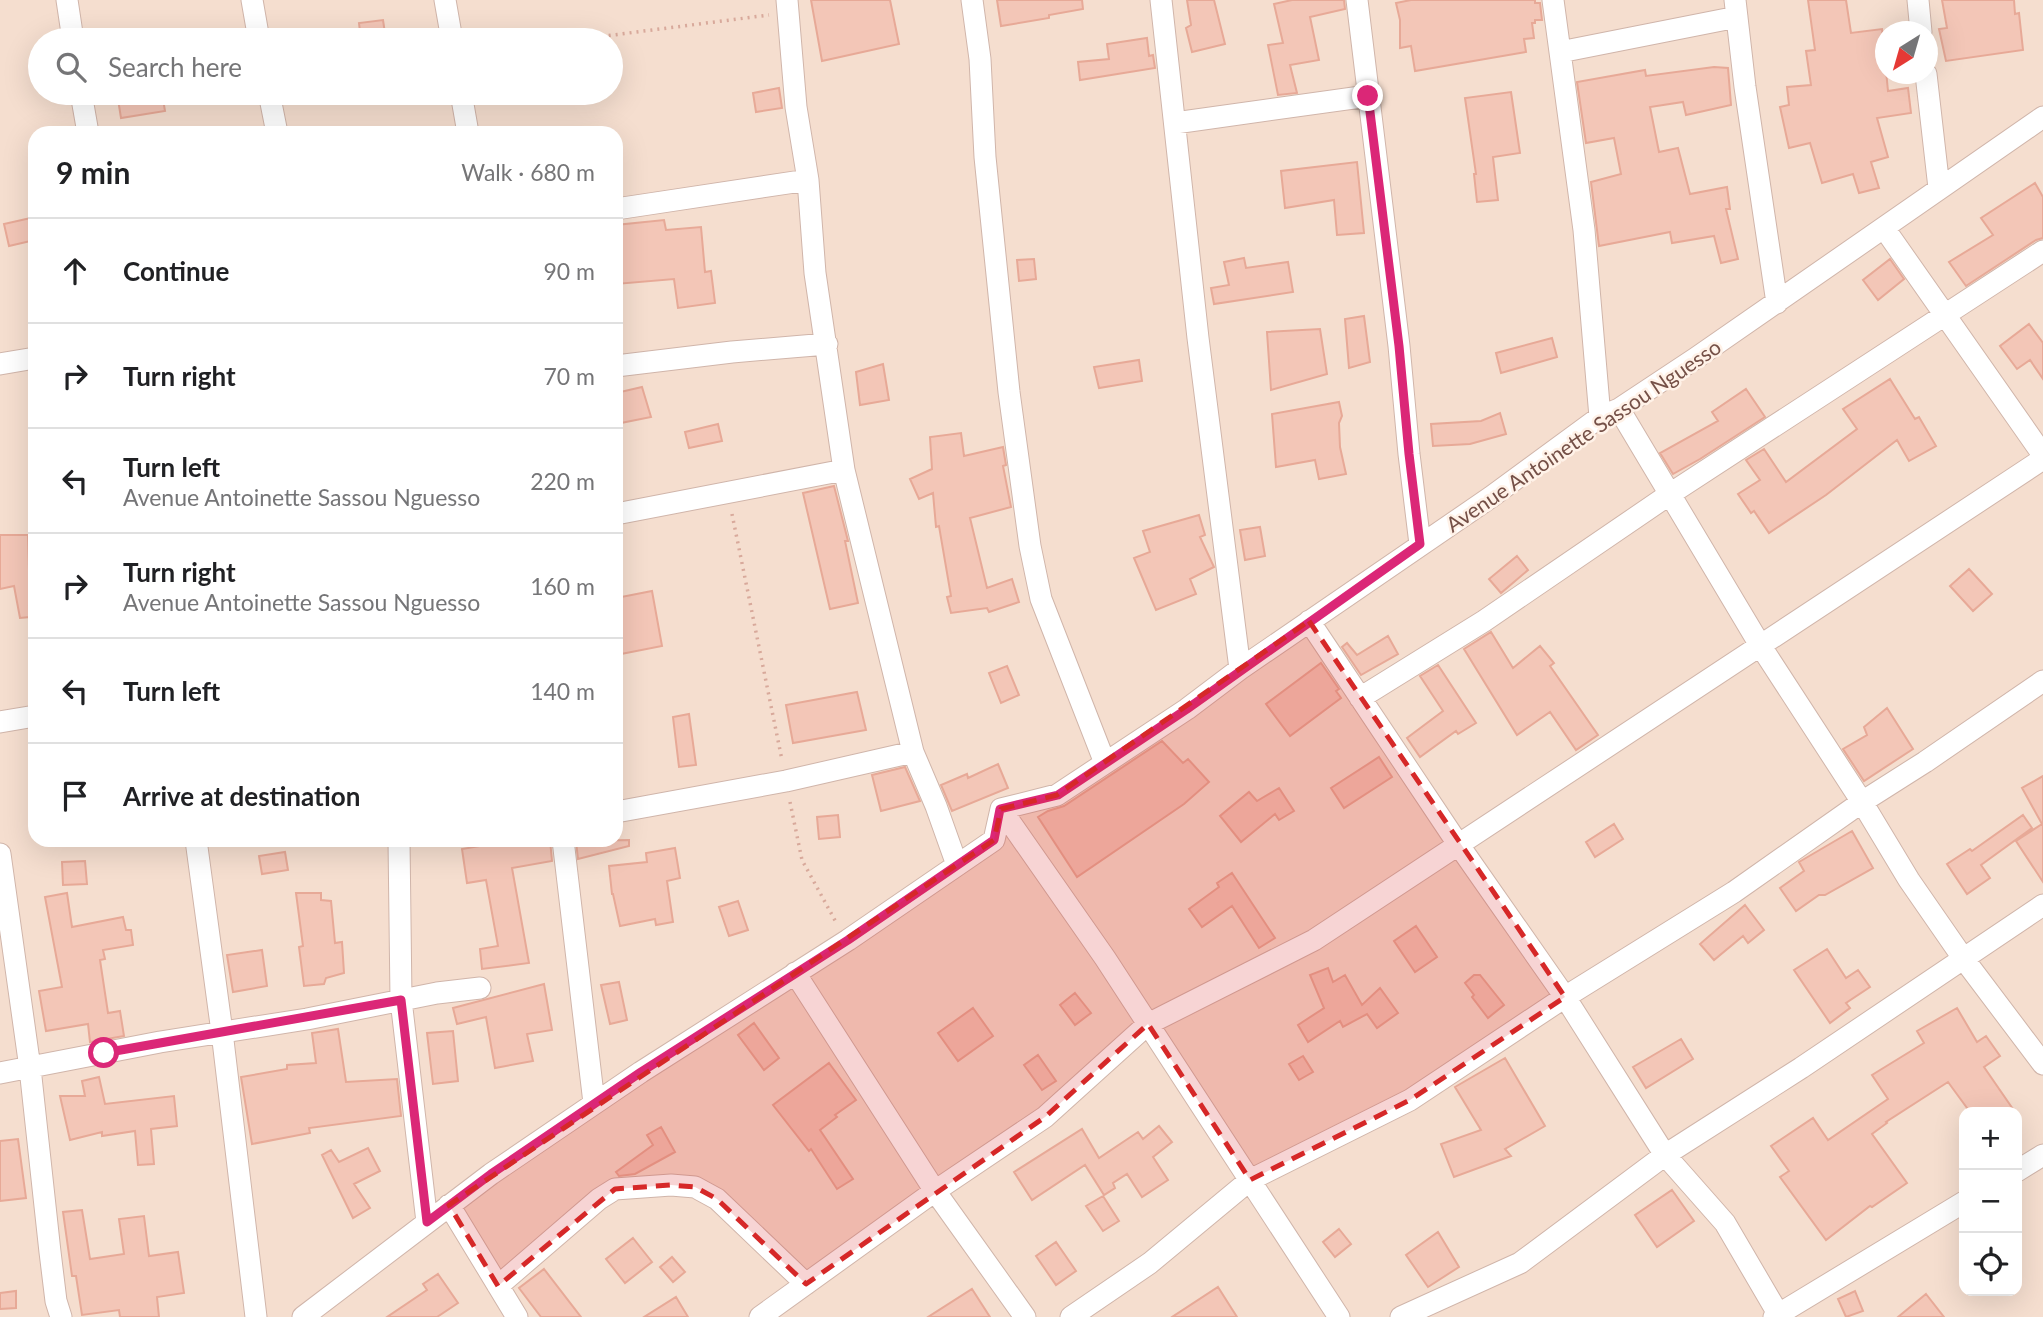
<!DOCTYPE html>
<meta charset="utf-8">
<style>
:root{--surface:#fff;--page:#f6f6f6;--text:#202124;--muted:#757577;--line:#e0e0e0}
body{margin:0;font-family:Lato,sans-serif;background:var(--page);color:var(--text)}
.controls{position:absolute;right:21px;bottom:21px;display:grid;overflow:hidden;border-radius:14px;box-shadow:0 7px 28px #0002}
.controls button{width:63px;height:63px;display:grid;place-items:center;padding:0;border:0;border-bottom:2px solid var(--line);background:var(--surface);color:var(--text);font:35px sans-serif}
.compass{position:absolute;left:1875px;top:21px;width:63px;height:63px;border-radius:50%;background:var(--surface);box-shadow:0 7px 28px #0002;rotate:217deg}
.stop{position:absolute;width:21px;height:21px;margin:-16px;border:5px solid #db2777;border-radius:50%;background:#fff}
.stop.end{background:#db2777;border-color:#fff;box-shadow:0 2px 7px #0008}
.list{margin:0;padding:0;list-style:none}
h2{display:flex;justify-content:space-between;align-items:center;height:91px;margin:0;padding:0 28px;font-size:30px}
h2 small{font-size:23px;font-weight:400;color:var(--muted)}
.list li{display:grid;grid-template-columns:46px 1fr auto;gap:21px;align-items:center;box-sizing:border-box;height:105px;padding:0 28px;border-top:2px solid var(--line)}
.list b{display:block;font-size:26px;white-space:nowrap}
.list p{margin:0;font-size:23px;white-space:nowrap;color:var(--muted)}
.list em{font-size:23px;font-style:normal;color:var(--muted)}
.icon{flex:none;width:38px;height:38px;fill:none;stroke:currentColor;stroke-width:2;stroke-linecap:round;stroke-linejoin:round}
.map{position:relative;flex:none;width:2043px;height:1317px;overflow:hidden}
.search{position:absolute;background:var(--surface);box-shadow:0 7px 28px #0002;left:28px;top:28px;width:595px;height:77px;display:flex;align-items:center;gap:18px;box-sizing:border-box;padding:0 24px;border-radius:38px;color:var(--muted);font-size:26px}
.panel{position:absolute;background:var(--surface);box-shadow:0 7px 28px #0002;left:28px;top:126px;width:595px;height:721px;border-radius:21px}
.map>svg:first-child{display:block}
</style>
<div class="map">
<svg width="2043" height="1317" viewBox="0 0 2043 1317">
<rect width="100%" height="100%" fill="#fdeee1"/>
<!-- residential -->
<path fill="#f5decf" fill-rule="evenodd" d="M0,0H2043V1317H0ZM1885,32H1927V74H1885ZM40,40H611V93H40ZM35,133H616V840H35ZM1964,1112H2017V1291H1964Z"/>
<!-- building -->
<path fill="#f3c6b7" stroke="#e7a997" stroke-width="2" d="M811,0H890L899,44L822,61Z
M997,0H1082L1083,9L1049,15V18L1001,26Z
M1187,0H1214L1225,44L1192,52L1186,28L1191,25Z
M1292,0H1344L1345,9L1310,17L1319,60L1290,65L1297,93L1278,95L1268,45L1283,43L1274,4Z
M1411,0H1535V3H1540L1542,20H1535V23H1532L1534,38L1524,39L1526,52L1415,71L1411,46L1400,48V20L1396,3Z
M1808,0H1846L1851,33L1882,29L1888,91L1908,88L1911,113L1877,118L1888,157L1871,162L1879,188L1859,193L1853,174L1822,183L1810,143L1789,148L1780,107L1789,105L1787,87L1811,85L1806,51L1815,50Z
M1942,0H2014L2015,14L2019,13L2023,50L1946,61L1939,29L1947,28Z
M383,20L386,40H361L359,23Z
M1147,38L1149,56L1153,55L1155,68L1080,80L1078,62L1109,59L1107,44Z
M1714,67L1728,68L1731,105L1686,115L1683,102L1650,107L1659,152L1678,148L1690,194L1727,187L1730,209H1726L1738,259L1721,263L1714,236L1672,243L1670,232L1599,246L1591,182L1621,174L1614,138L1586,143L1577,82L1645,70L1646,76Z
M779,88L782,108L756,112L753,93Z
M1511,92L1520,153L1493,157L1498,200L1477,202L1474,174H1476L1465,98Z
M117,93H162L165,111L121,118Z
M1357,162L1364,233L1337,235L1334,200L1285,208L1281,171Z
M2035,183L2043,197V238L2036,240L1966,286L1949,262L1993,235L1981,218Z
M35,217V240L9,246L4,224Z
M664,220L666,230L701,227L705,272L711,271L715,303L678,308L674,279L616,284V225Z
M1244,258L1246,268L1288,262L1293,292L1214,304L1211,288L1229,285L1224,262Z
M1034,259L1036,279L1019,281L1017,260Z
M1890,259L1904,279L1878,300L1863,280Z
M1364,316L1370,362L1349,368L1345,319Z
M2029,324L2043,343V379L2030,360L2017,369L2000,346Z
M1320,329L1327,374L1271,390L1267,332Z
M1552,338L1557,357L1501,373L1496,353Z
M1139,360L1142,381L1099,388L1094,367Z
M883,364L889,400L860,405L856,372Z
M1890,379L1915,419L1919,417L1936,446L1909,461L1897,440L1826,495L1769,533L1754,511L1751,513L1738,494L1760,480L1746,460L1764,449L1786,482L1857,429L1843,409Z
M642,387L651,417L616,424V393Z
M1746,389L1765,417L1700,459L1673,474L1660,453L1718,421L1712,412Z
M1339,402L1342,416L1339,423L1340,447L1346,474L1319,479L1315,460L1276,467L1272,414Z
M1500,413L1506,434L1470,444L1433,446L1431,424L1481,421Z
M718,424L722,441L689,448L685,432Z
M961,433L964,456L1003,447L1006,465L1003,466L1011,507L970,518L987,588L1012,579L1019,602L989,612L987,608L951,613L947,597L951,596L939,526L936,527L933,493L919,499L910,479L932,469L930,437Z
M834,486L848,541H845L858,603L830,609L803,493Z
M1199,515L1205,535L1200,537L1214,567L1190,579L1196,594L1156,610L1134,558L1150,552L1143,531Z
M1260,527L1265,556L1245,560L1240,530Z
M0,535H28L29,569L35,568V605L29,606L30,617L20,618L14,586L0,589Z
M1517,556L1528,570L1501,593L1489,579Z
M1969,569L1992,594L1973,611L1950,586Z
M652,591L662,646L616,655V598Z
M1491,632L1513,668L1540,646L1554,663L1550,666L1598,735L1576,750L1550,712L1517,735L1464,649Z
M1388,636L1398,654L1361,675L1342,647L1347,643L1357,655Z
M1321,663L1339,689L1336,691L1341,698L1290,736L1266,704Z
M1438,665L1476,723L1458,734L1456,731L1420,757L1407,738L1443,711L1420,676Z
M1007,666L1019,695L1001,703L989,673Z
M857,692L866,730L793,743L786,705Z
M1887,708L1913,749L1864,781L1843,749L1867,735L1864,727Z
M689,714L696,765L679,767L673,717Z
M1162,741L1183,763L1188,759L1209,782L1184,804L1077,877L1038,817L1048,811L1064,806Z
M1379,757L1392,777L1344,808L1331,788Z
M998,764L1008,788L952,811L941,785L967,774L968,778Z
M905,767L920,801L881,811L872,775Z
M2043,776V882L2016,841L2042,824L2022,788Z
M1279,788L1294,811L1279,820L1275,814L1241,842L1220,816L1249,792L1257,801Z
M838,815L840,837L819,839L817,817Z
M2023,815L2032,828L1981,865L1990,878L1967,894L1947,864L1970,849L1972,851Z
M1614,824L1623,839L1595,857L1586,842Z
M1852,831L1873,868L1825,895H1819L1796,911L1780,888L1804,871L1799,862Z
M479,840H507V844L550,840L552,861L512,868L529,963L482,969L480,949L498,946L486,880L467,883L462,849L480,846Z
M629,840V846L578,859L576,841Z
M675,848L680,878L667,881L673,922L656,925L655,919L620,926L613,894H612L609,866L647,862L646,853Z
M285,852L288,870L262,874L259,856Z
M85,861L87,884L63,885L62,862Z
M1232,873L1275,938L1259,948L1232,906L1202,927L1189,909L1219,887L1217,883Z
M67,893L72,927L123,917L126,930H131L133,945L103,950L105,959L100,960L108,1013L120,1011L124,1036L90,1042L88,1024L46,1031L39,991L62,987L45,897Z
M296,893H321V900L331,901L335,943L342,942L344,973L326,978L324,984L304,986L299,947L303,946Z
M738,901L748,930L729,936L719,907Z
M1745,905L1764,930L1748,943L1743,936L1714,960L1700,944Z
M1416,926L1437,957L1415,972L1394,941Z
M1827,949L1846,978L1858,970L1870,987L1846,1003L1850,1008L1830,1023L1794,970Z
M262,950L267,986L233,992L227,955Z
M1328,968L1333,982L1345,975L1362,1005L1380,988L1398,1013L1377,1028L1367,1014L1343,1027L1340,1021L1308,1042L1298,1025L1324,1008L1310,975Z
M1474,975H1480L1504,1005L1488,1018L1472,997L1474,995L1465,983Z
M619,982L627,1020L610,1024L601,985Z
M544,984L552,1030L527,1034L533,1061L495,1068L486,1017L457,1024L453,1008Z
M1075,993L1091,1013L1075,1025L1060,1005Z
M973,1008L993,1036L958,1061L938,1033Z
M1957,1008L1977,1042L1986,1036L2000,1056L1984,1067L2015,1112H1970L1948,1082L1886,1122L1887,1123L1872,1134L1907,1183L1872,1207L1870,1206L1826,1240L1780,1177L1789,1171L1771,1146L1813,1118L1828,1140L1888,1099L1872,1075L1924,1043L1917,1031Z
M754,1023L779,1058L764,1070L738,1035Z
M338,1029L346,1082L397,1079L401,1116L309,1128L310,1133L252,1144L241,1077L287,1069V1065L316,1063L312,1033Z
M453,1031L458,1081L433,1084L427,1033Z
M1681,1039L1693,1059L1646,1088L1633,1067Z
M1038,1055L1056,1081L1042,1090L1024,1065Z
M1303,1056L1313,1072L1299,1080L1289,1064Z
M1505,1058L1545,1126L1505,1149L1511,1156L1454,1177L1441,1144L1481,1130L1455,1087Z
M829,1063L856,1100L835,1115L837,1117L820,1130L853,1179L837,1189L811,1149L809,1151L773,1105Z
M99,1077L105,1104L174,1096L177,1126L151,1129L154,1164L138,1165L135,1131L102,1136V1132L70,1140L60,1096H85L82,1081Z
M1159,1126L1172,1142L1153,1157L1168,1180L1142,1197L1127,1174L1113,1183L1115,1188L1104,1195L1085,1165L1032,1200L1014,1172L1082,1129L1099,1158L1138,1132L1143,1139Z
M661,1127L675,1152L635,1174L619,1176L616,1172L653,1145L647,1135Z
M18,1139L26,1198L0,1201V1141Z
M368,1148L380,1171L354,1184L370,1208L353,1218L322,1155L331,1150L339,1162Z
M1672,1190L1694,1221L1657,1247L1635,1215Z
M1103,1196L1119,1221L1103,1231L1086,1206Z
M82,1210L90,1259L124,1254L119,1219L144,1216L149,1256L178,1252L184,1293L157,1297L159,1317H120L119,1310L82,1315L76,1276H72L63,1212Z
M1339,1229L1351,1244L1335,1257L1323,1242Z
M1438,1232L1459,1267L1428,1287L1406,1255Z
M633,1238L652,1262L625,1283L606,1259Z
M1056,1242L1076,1271L1056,1285L1036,1256Z
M672,1257L685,1272L673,1282L660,1267Z
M544,1269L581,1317H541L519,1288Z
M438,1274L458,1303L437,1317H387L427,1290L423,1284Z
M1218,1287L1237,1317H1172Z
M972,1289L990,1317H928Z
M16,1291V1308L0,1309V1293Z
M1855,1291L1863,1311L1846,1317L1838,1299Z
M1926,1294L1944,1317H1898Z
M676,1297L688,1317H644Z"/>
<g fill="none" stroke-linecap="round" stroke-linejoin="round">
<!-- minor casing -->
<g stroke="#d0b5aa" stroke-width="23">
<path id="minor" d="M67,0L73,40
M252,0L259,40
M445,0L452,40
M787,0L796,107L808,180L815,273L844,470L913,752L936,806L957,865
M972,0L980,59L985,157L1009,392L1030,546L1041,599L1105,763
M1161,0L1198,338L1240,669
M1357,0L1399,346L1409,454L1420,544
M1553,0L1584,230L1600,417
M1735,0L1745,87L1777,303
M1918,0L1921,32
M1560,52L1737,17
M1926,74L1939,188
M81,93L88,133
M269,93L277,133
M461,93L468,133
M1175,123L1368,96
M616,209L808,180
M1884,228L2043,455
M0,364L35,358
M616,366L732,352L827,344
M1619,409L1760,645L1862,802L1909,880L1963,958L2043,1064
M616,514L844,470
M1309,621L1458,844L1565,997L1665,1155L1725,1223L1780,1317
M1360,698L1484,621L1670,494L2043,251
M0,722L35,716
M1001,809L1105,958L1339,1317
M616,812L786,781L913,752
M196,840L222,1032L256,1317
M399,840L401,1000L427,1222
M563,840L594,1103
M0,854L30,1068L50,1252L56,1301L61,1317
M795,973L935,1191L1025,1317
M0,1073L160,1042L307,1019L437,993L480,988
M2017,1171L2043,1155
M449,1205L517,1317
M498,1286L599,1199L615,1189L671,1185L695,1187L717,1199L806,1284
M303,1317L491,1174L641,1072L848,940L994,840L1001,809L1057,795L1187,709L1240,669L1491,497L1600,417L1619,409L1696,358L2043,117
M760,1317L935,1191L1045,1117L1148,1024L1314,940L2043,459
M1071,1317L1150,1263L1250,1180L1410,1100L1565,997L1734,892L1862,802L1925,762L2043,681
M1401,1317L1520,1263L1665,1155L1801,1068L2043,905
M1774,1317L1964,1202"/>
</g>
<!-- path -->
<path stroke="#d8a99b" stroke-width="3.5" stroke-dasharray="2 5" stroke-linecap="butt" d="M574,40L769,15
M732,514L782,760
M790,802L802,860L837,924"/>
<!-- minor -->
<use href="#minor" stroke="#fff" stroke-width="21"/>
</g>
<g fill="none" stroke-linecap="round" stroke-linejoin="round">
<!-- route -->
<path stroke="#db2777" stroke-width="9" d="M104,1053L401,1000L427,1222L491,1174L641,1072L848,940L994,840L1000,809L1058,795L1187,709L1420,544L1409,454L1399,346L1368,96"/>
</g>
<!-- marked area -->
<path fill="#d62828" fill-opacity="0.2" stroke="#d62828" stroke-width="5" stroke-dasharray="14 9" stroke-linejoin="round" d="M1309,621L1565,997L1410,1100L1250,1180L1148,1024L1045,1117L806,1284L717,1199L695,1187L671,1185L615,1189L498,1286L449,1205L994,840L1001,809L1057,795Z"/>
<g text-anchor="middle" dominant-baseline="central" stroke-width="5" stroke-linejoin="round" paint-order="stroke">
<!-- street labels -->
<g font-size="21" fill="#755047" stroke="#fff2e8">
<text transform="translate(1583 435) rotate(-34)">Avenue Antoinette Sassou Nguesso</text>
</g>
</g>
</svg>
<div class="controls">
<button>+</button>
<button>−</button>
<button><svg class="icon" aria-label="locate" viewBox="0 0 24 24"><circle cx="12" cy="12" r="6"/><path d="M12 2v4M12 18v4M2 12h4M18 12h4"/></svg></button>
</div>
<svg class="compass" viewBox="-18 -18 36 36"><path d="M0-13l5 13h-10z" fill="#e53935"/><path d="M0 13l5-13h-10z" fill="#757577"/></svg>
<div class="stop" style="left:104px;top:1053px"></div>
<div class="stop end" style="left:1368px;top:96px"></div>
<div class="search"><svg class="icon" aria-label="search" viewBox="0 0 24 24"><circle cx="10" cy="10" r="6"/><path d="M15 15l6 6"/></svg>Search here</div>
<section class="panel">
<h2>9 min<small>Walk · 680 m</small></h2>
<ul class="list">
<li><svg class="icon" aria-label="ahead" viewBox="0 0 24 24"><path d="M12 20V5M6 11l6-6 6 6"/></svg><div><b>Continue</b></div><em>90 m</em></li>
<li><svg class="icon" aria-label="right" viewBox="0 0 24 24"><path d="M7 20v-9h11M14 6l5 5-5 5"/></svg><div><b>Turn right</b></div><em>70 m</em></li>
<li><svg class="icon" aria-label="left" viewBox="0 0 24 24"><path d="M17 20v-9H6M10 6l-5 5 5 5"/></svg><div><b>Turn left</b><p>Avenue Antoinette Sassou Nguesso</p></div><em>220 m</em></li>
<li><svg class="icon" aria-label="right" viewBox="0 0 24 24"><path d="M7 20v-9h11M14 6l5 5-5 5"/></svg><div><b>Turn right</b><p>Avenue Antoinette Sassou Nguesso</p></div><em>160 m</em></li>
<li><svg class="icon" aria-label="left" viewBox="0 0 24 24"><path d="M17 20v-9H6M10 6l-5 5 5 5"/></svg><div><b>Turn left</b></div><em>140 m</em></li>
<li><svg class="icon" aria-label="arrive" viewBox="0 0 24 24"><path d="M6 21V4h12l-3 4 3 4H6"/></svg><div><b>Arrive at destination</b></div></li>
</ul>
</section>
</div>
